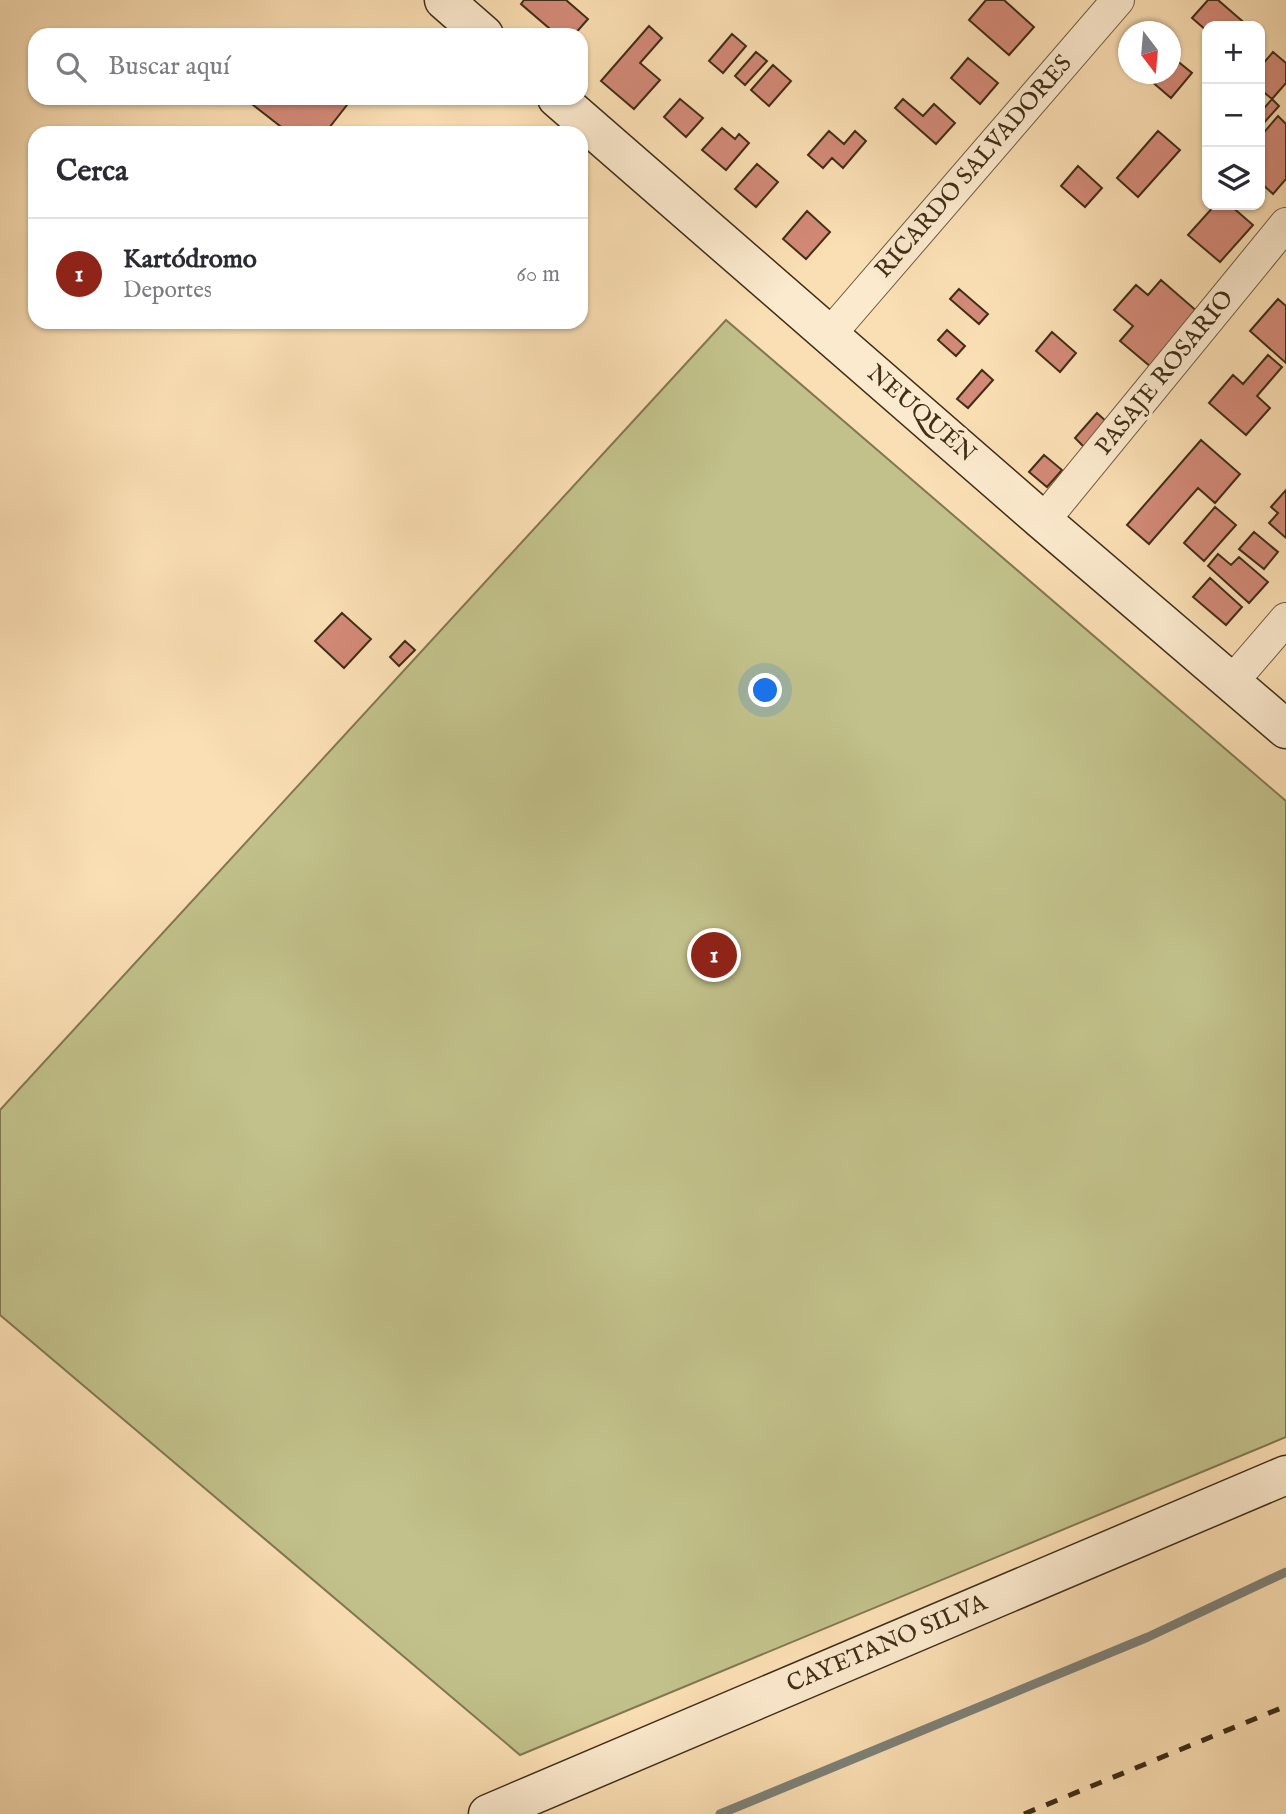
<!DOCTYPE html>
<html lang="es">
<meta charset="utf-8">
<style>
:root{--surface:#fff;--page:#f7f7f7;--text:#2b2b33;--muted:#7c7c81;--line:#e1e1e2;--accent:#8f2418}
body{margin:0;font-family:"IM FELL English",serif;background:var(--page);color:var(--text)}
.controls{position:absolute;right:21px;top:21px;display:grid;overflow:hidden;border-radius:14px;box-shadow:0 2px 5px #0004}
.controls button{width:63px;height:63px;display:grid;place-items:center;padding:0;border:0;border-bottom:2px solid var(--line);background:var(--surface);color:var(--text);font:35px sans-serif}
.compass{position:absolute;left:1118px;top:21px;width:63px;height:63px;border-radius:50%;background:var(--surface);box-shadow:0 2px 5px #0004;rotate:164deg}
.you{position:absolute;left:766px;top:691px;width:24px;height:24px;margin:-18px;border:5px solid #fff;border-radius:50%;background:#1a73e8;box-shadow:0 0 0 10px #1a73e833}
.badge{display:grid;place-items:center;width:46px;height:46px;border-radius:50%;background:var(--accent);color:#fff;font-size:23px;font-weight:700}
.pin{position:absolute;translate:-50% -50%;border:4px solid #fff;box-shadow:0 2px 7px #0006}
.list{margin:0;padding:0;list-style:none}
h2{display:flex;justify-content:space-between;align-items:center;height:91px;margin:0;padding:0 28px;font-size:30px}
h2 small{font-size:23px;font-weight:400;color:var(--muted)}
.list li{display:grid;grid-template-columns:46px 1fr auto;gap:21px;align-items:center;box-sizing:border-box;height:112px;padding:0 28px;border-top:2px solid var(--line)}
.list b{display:block;font-size:26px;white-space:nowrap}
.list p{margin:0;font-size:23px;white-space:nowrap;color:var(--muted)}
.list em{font-size:23px;font-style:normal;color:var(--muted)}
.icon{flex:none;width:38px;height:38px;fill:none;stroke:currentColor;stroke-width:2;stroke-linecap:round;stroke-linejoin:round}
.map{position:relative;flex:none;width:1286px;height:1814px;overflow:hidden}
.search{position:absolute;background:var(--surface);box-shadow:0 2px 5px #0004;left:28px;top:28px;width:560px;height:77px;display:flex;align-items:center;gap:18px;box-sizing:border-box;padding:0 24px;border-radius:21px;color:var(--muted);font-size:26px}
.panel{position:absolute;background:var(--surface);box-shadow:0 2px 5px #0004;left:28px;top:126px;width:560px;height:203px;border-radius:21px}
.map>svg:first-child{display:block}
</style>
<div class="map">
<svg width="1286" height="1814" viewBox="0 0 1286 1814">
<rect width="100%" height="100%" fill="#fbdfb4"/>
<filter id="stains"><feTurbulence type="fractalNoise" baseFrequency=".00286" numOctaves="4"/><feColorMatrix values="0 0 0 0 .2 0 0 0 0 .09 0 0 0 0 .02 0 0 0 .5 -.17"/></filter>
<radialGradient id="worn" r=".72"><stop offset=".6" stop-color="#630" stop-opacity="0"/><stop offset="1" stop-color="#630" stop-opacity=".3"/></radialGradient>
<!-- green -->
<path fill="#c2c18b" stroke="#817851" stroke-width="2" d="M726,320L1286,801V1437L520,1755L0,1315V1110Z"/>
<g fill="none" stroke-linecap="round" stroke-linejoin="round">
<!-- stream -->
<path stroke="#7d8178" stroke-width="9" d="M720,1814L1148,1637L1286,1572"/>
</g>
<!-- building -->
<path fill="#d38a78" stroke="#402e17" stroke-width="2" d="M524,0H566L588,19L574,35H557L521,4Z
M986,0H1004L1034,27L1009,55L969,20Z
M1208,0H1218L1248,26H1207V31L1192,18Z
M649,26L662,38L640,63L660,80L634,109L601,81Z
M732,34L746,46L723,73L709,61Z
M756,52L767,61L745,85L735,76Z
M1273,52L1286,63V83L1272,99L1260,89V67Z
M1170,55L1192,73L1171,98L1144,75L1170,74Z
M968,58L998,83L980,104L951,78Z
M773,65L791,81L769,106L751,90Z
M244,98H338L347,105L325,133H289Z
M680,99L703,118L686,137L664,117Z
M903,99L923,116L934,104L955,123L936,144L895,108Z
M1272,99L1279,106L1262,125L1260,123V113Z
M1278,116L1286,124V179L1273,194L1260,182V137Z
M722,128L735,139L739,134L749,143L726,170L702,150Z
M829,131L844,144L855,131L866,141L843,168L832,158L823,168L808,155Z
M1158,131L1180,150L1138,197L1117,178Z
M757,164L778,182L756,207L735,189Z
M1078,166L1102,188L1085,207L1061,186Z
M1215,205H1230L1253,225L1220,262L1188,235Z
M807,211L830,232L806,259L783,239Z
M1161,280L1199,313L1151,367L1120,341L1133,326L1114,310L1136,285L1148,295Z
M959,289L988,314L979,324L950,299Z
M1278,299L1286,306V363L1250,331Z
M947,330L965,346L956,356L938,340Z
M1052,332L1076,353L1060,372L1036,351Z
M1268,355L1282,367L1257,396L1270,408L1246,435L1209,403L1233,375L1243,384Z
M982,370L993,380L968,408L957,399Z
M1097,413L1107,422L1085,448L1075,438Z
M1201,440L1240,474L1215,503L1198,488L1149,544L1127,525Z
M1044,455L1062,470L1047,487L1029,472Z
M1286,490V538L1269,523L1278,513L1271,507Z
M1215,507L1236,525L1204,561L1184,543Z
M1254,532L1278,552L1264,569L1239,549Z
M1218,554L1231,565L1239,557L1268,582L1249,603L1208,566Z
M1210,578L1242,607L1226,625L1193,597Z
M342,613L371,639L344,668L315,641Z
M405,641L415,650L399,666L390,657Z"/>
<g fill="none" stroke-linecap="round" stroke-linejoin="round">
<!-- street casing -->
<g stroke="#6f5a3e" stroke-width="34">
<path id="street" d="M830,334L1118,0
M1043,521L1286,224
M1231,683L1286,619"/>
</g>
<!-- secondary casing -->
<g stroke="#402e17" stroke-width="41">
<path id="secondary" d="M444,0L484,35
M557,98L1043,521L1286,729
M488,1814L1286,1475"/>
</g>
<!-- street -->
<use href="#street" stroke="#fceace" stroke-width="32"/>
<!-- secondary -->
<use href="#secondary" stroke="#fceace" stroke-width="38"/>
<!-- rail -->
<path stroke="#402e17" stroke-width="5" stroke-dasharray="12 12" stroke-linecap="butt" d="M1024,1814L1286,1706"/>
</g>
<g text-anchor="middle" dominant-baseline="central" stroke-width="7" stroke-linejoin="round" paint-order="stroke">
<!-- street labels -->
<g font-size="24" fill="#402e17" stroke="#fceace">
<text transform="translate(974 167) rotate(-49)">RICARDO SALVADORES</text>
<text transform="translate(1165 373) rotate(-51)">PASAJE ROSARIO</text>
<text transform="translate(921 414) rotate(41)">NEUQUÉN</text>
<text transform="translate(887 1644) rotate(-23)">CAYETANO SILVA</text>
</g>
</g>
<rect width="100%" height="100%" filter="url(#stains)"/>
<rect width="100%" height="100%" fill="url(#worn)"/>
</svg>
<div class="controls">
<button>+</button>
<button>−</button>
<button><svg class="icon" aria-label="layers" viewBox="0 0 24 24"><path d="M12 4l9 5-9 5-9-5zM3 14l9 5 9-5"/></svg></button>
</div>
<svg class="compass" viewBox="-18 -18 36 36"><path d="M0-13l5 13h-10z" fill="#e53935"/><path d="M0 13l5-13h-10z" fill="#7c7c81"/></svg>
<div class="you"></div>
<div class="pin badge" style="left:714px;top:955px">1</div>
<div class="search"><svg class="icon" aria-label="search" viewBox="0 0 24 24"><circle cx="10" cy="10" r="6"/><path d="M15 15l6 6"/></svg>Buscar aquí</div>
<section class="panel">
<h2>Cerca<small></small></h2>
<ul class="list">
<li><span class="badge">1</span><div><b>Kartódromo</b><p>Deportes</p></div><em>60 m</em></li>
</ul>
</section>
</div>
